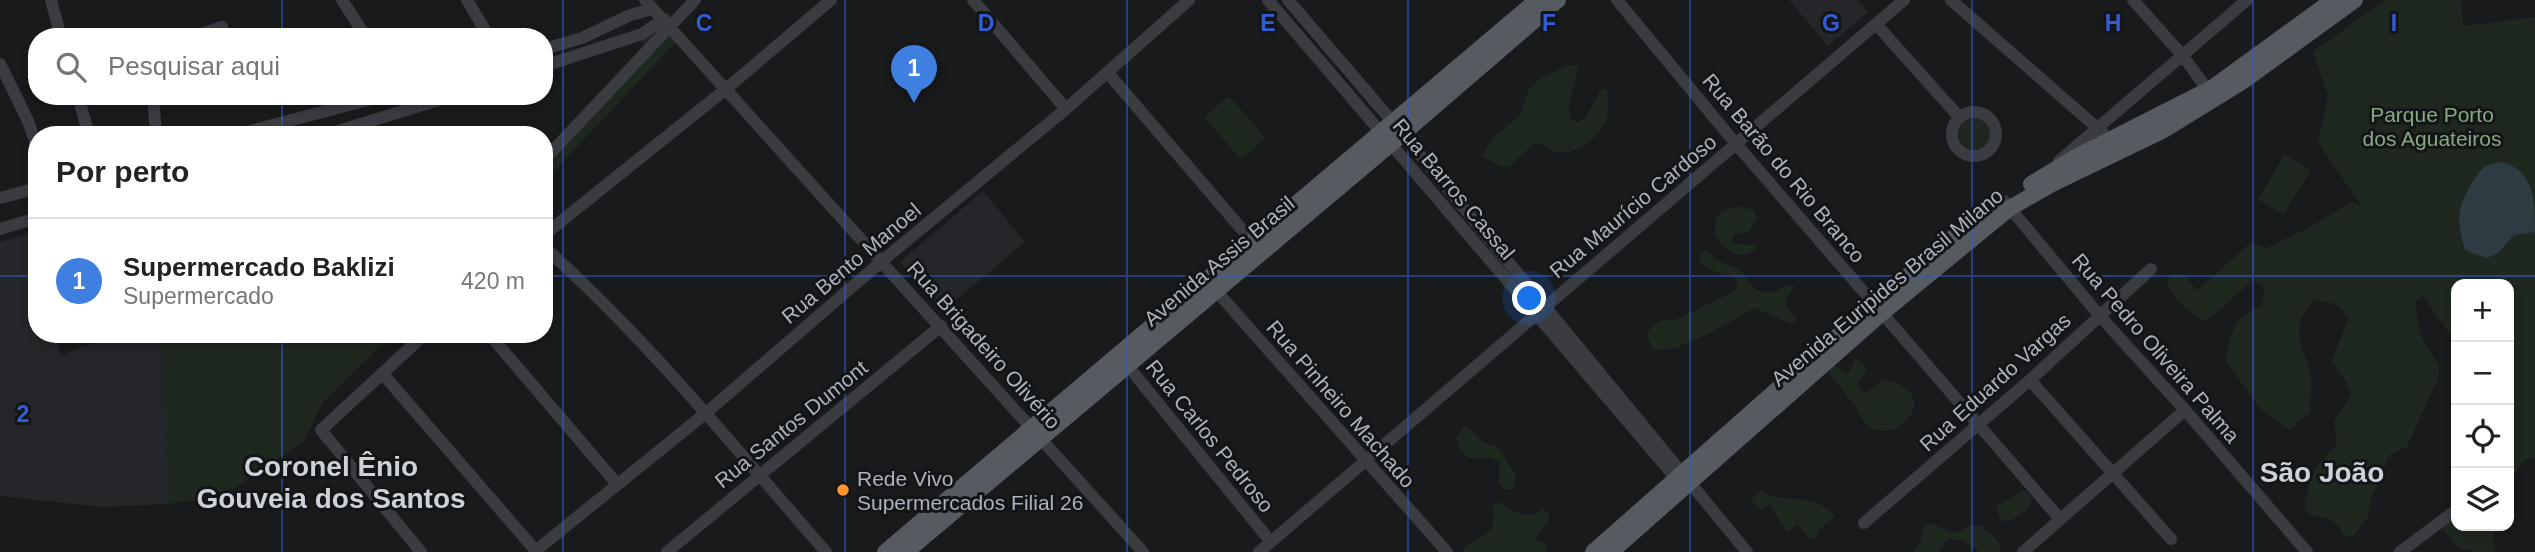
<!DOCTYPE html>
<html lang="pt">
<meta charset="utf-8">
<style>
:root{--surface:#fff;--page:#f6f6f6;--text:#222;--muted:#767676;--line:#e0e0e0;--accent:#7c3aed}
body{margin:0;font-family:Helvetica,sans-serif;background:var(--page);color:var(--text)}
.controls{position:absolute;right:21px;bottom:21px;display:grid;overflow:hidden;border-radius:14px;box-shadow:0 4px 10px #0003}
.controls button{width:63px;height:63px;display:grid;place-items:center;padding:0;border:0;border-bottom:2px solid var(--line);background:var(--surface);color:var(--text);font:35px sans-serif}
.you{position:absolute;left:1530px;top:299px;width:24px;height:24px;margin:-18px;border:5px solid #fff;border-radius:50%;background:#1a73e8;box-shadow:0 0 0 10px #1a73e833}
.badge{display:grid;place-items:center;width:46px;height:46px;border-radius:50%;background:var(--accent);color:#fff;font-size:23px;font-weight:700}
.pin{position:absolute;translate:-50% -58px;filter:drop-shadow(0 2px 4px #0008)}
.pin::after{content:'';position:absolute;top:37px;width:24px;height:21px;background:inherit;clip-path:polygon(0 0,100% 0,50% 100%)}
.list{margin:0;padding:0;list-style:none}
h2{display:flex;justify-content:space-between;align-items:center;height:91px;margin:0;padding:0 28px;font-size:30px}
h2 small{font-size:23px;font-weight:400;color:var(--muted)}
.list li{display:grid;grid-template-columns:46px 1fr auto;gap:21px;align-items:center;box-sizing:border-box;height:126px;padding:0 28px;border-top:2px solid var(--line)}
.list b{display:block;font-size:26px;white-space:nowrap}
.list p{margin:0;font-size:23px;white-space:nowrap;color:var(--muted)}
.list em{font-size:23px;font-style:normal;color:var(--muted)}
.icon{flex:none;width:38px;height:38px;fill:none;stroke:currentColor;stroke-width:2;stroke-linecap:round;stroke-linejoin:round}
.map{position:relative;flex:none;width:2535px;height:552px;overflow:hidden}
.search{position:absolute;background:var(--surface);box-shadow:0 4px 10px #0003;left:28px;top:28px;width:525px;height:77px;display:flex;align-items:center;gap:18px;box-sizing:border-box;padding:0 24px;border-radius:28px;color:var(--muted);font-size:26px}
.panel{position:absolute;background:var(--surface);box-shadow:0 4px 10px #0003;left:28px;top:126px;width:525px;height:217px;border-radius:28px}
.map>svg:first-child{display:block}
</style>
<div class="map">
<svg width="2535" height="552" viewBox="0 0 2535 552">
<rect width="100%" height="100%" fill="#191a1c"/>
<!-- built -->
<path fill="#252629" d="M1789,0H1858L1868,12L1828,46Z
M983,191L1025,242L943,311L900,262Z
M35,231L37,334H55L61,355L120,334H158L161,343L168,504L102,507L0,496V242Z"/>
<!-- green -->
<path fill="#1f281f" d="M2384,0H2461L2463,26L2535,17V458L2525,459L2509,482V284H2456V343L2423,296L2415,303L2419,332L2439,366L2438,378L2407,447L2389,455L2371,500L2368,517L2353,537L2343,534C2335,520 2330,516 2313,517L2305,510V500L2314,470L2337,444L2334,422L2351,394L2346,382L2331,361L2349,318L2335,304L2316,300C2283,326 2308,350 2311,380C2312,390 2310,402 2310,413L2289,430L2259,408L2225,359C2231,334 2235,314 2261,306L2265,289L2253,280L2207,321H2203C2187,308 2169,299 2167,277L2174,273L2185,275L2197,291L2251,242L2266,248L2312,226L2352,201L2362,207L2318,142L2328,95L2313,52Z
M662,27L676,42L544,182V153L645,46L640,39Z
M1568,65L1578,66C1577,86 1566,98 1570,119L1577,122L1585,119L1600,91L1607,88C1608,94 1608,116 1606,121C1600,137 1577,153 1561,153C1554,153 1547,147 1541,144L1532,145L1509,167H1502L1481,156L1496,136L1520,114L1528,91L1539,79Z
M1229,96L1266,138L1241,160L1204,117Z
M1959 133a16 16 0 1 1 32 0a16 16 0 1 1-32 0Z
M2285,154L2311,170L2283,215L2258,199Z
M1737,206L1753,210L1757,217L1749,232L1733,235V243L1758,246C1744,263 1724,254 1716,235C1714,231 1715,223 1716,218L1721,212Z
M1705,249L1717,260L1740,270L1756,290L1772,293L1786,286L1795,285L1786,299L1787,307L1798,320L1791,324L1755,308C1732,320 1676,357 1652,349L1647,334C1653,323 1662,318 1674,320L1734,292L1738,285L1735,277L1712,271L1699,263L1700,255Z
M158,334H394L323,402L305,440L224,496L168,504L161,343Z
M1855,360L1861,361L1866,367V372L1857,382L1861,392L1865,393C1872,390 1879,380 1888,380C1890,380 1896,383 1898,384C1938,400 1895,447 1867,425C1861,420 1860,411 1855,406C1846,396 1839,384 1829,373L1830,367L1835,365L1845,373L1849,372Z
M1465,425L1483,442L1498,447L1516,475L1513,489L1505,490L1499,484V461L1492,458H1468L1458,446L1456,438Z
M1761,490C1787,507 1808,489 1833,514V519L1820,529L1816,539H1810L1797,525L1787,532C1779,523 1777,514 1770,505L1761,510L1750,500Z
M2024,490L2029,493L2032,500C2028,512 2013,522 2001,521L1996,509L1998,505Z
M1499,502C1515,512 1525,521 1543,509L1549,513V521L1534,540L1542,542L1548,547L1546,552H1463L1464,547C1485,534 1498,534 1492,507Z
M2456,506V526H2495L2493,542L2496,552C2462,552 2457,552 2439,523Z
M1931,523L1950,532L1958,533C1980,516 1986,529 2002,546L1998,552H1980L1962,540H1947L1939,552H1913L1921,541L1923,526Z"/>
<!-- water -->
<path fill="#2d3c42" d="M2503,162C2535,172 2535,202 2535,232L2514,235L2498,253L2487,258L2465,250C2462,238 2457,223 2460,210C2463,197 2475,174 2486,166C2492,163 2497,163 2503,162Z"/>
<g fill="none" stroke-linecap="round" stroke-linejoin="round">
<!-- minor -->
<path stroke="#3a3c42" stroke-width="12" d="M51,0L61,37
M342,0L366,37
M467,0L489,37
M645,0L1143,552
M973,0L1066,109
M1268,0L1681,484
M1288,0L1403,134L1747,552
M1617,0L1736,144L2060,519
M1951,0L2103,133
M2133,0L2183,56L2212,96
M1876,24L1960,118
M192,37L222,27
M544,49L582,38L630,15L653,9
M0,64L28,121L37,147
M544,66L642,34L664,19
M1108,73L1257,247
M78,96L89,135
M153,96L156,135
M1952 134a22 22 0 1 1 44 0a22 22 0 1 1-44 0Z
M235,135L383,96
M325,135L452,96
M544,160L695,0
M2059,161L2247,0
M0,198L37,188
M2004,201L2099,315L2185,410L2307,552
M0,229L37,218
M544,235L726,89L831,0
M544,247C647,339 735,448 826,552
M1211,285L1447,552
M489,334L617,484
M1123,360L1271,542
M382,373L536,551
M2030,380L2171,539
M1864,523L2030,380L2151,269
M421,552L321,430L425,334
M534,552L706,413L882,261L1066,109L1189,0
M667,552L941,326
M1259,552L1904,0
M2023,552L2185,410
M2400,552L2455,511"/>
<!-- major -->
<path stroke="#565a61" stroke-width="16" d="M2031,184L2074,158L2212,88L2333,0
M885,552L1537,0
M906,552L1391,144L1558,0
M1593,552L1874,304L1956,235L1998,206
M1611,552L1882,313L2010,208L2052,184L2164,130L2242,82L2355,0"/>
</g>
<!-- grid -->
<path fill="none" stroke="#325dd4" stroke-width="2" stroke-opacity="0.55" d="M282,0V37M563,0V552M845,0V552M1127,0V552M1408,0V552M1690,0V552M1972,0V552M2253,0V552M282,96V135M0,276H37M544,276H2535M282,334V552"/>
<!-- markers -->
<circle fill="#ff952e" stroke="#141517" stroke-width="2.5" cx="843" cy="490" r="7"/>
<g text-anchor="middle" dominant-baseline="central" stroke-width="6" stroke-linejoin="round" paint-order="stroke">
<!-- park labels -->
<g font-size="21" fill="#85aa80" stroke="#141517">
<text x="2432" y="114">Parque Porto<tspan x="2432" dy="24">dos Aguateiros</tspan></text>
</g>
<!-- street labels -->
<g font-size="21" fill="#abb3bd" stroke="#141517">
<text transform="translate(1784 168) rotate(50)">Rua Barão do Rio Branco</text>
<text transform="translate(1454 189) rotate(50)">Rua Barros Cassal</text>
<text transform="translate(1633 206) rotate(-40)">Rua Maurício Cardoso</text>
<text transform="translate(1219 261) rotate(-40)">Avenida Assis Brasil</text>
<text transform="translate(851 263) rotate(-40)">Rua Bento Manoel</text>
<text transform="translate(1887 287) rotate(-40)">Avenida Euripides Brasil Milano</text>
<text transform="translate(984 345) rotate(48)">Rua Brigadeiro Olivério</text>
<text transform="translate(2156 348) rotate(49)">Rua Pedro Oliveira Palma</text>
<text transform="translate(1995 382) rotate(-42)">Rua Eduardo Vargas</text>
<text transform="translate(1341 404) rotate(49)">Rua Pinheiro Machado</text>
<text transform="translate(791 424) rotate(-39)">Rua Santos Dumont</text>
<text transform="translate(1210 436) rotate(51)">Rua Carlos Pedroso</text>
</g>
<!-- poi labels -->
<g font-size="21" fill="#abb3bd" stroke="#141517" text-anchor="start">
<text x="857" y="478">Rede Vivo<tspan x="857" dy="24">Supermercados Filial 26</tspan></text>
</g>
<!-- district labels -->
<g font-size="28" font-weight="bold" fill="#ccd2d8" stroke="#141517">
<text x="331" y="466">Coronel Ênio<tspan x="331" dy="32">Gouveia dos Santos</tspan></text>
<text x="2322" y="472">São João</text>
</g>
</g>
<g font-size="23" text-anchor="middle" font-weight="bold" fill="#325dd4" stroke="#141517" stroke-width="6" stroke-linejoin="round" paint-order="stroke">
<text x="704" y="31">C</text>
<text x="986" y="31">D</text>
<text x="1268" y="31">E</text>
<text x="1549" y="31">F</text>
<text x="1831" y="31">G</text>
<text x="2113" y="31">H</text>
<text x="2394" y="31">I</text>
<text x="23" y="422">2</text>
</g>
</svg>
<div class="controls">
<button>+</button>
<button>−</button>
<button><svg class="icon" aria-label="locate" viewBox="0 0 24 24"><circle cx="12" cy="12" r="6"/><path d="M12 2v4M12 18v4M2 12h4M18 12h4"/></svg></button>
<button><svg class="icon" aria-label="layers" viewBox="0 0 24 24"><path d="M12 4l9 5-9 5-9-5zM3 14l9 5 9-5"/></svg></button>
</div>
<div class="you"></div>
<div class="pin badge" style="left:914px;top:103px;background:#3f7fe0">1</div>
<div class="search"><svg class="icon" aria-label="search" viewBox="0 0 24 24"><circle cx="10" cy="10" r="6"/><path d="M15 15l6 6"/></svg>Pesquisar aqui</div>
<section class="panel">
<h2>Por perto<small></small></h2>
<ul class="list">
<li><span class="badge" style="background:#3f7fe0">1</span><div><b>Supermercado Baklizi</b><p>Supermercado</p></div><em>420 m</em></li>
</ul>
</section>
</div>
